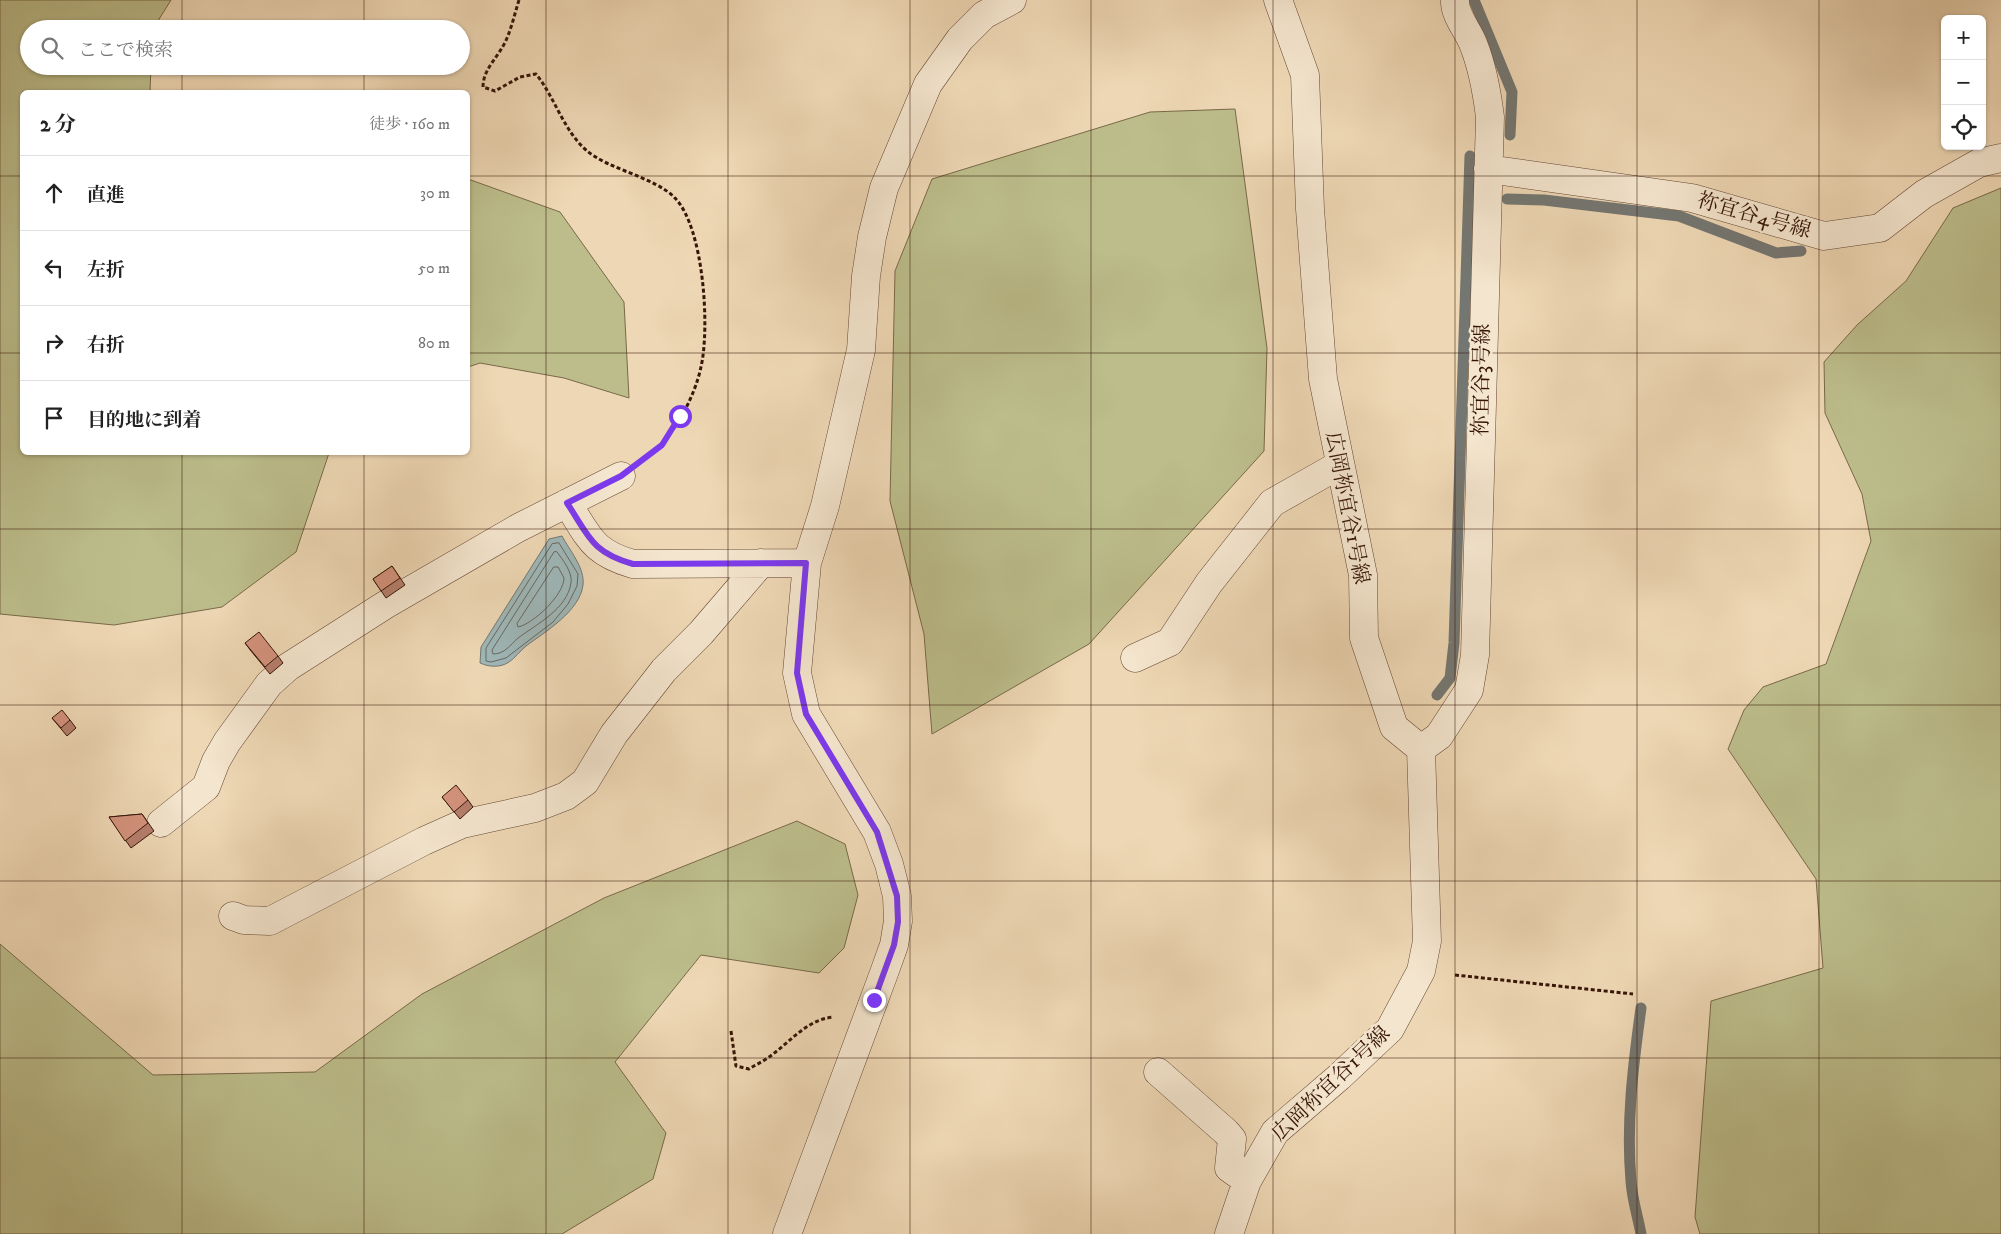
<!DOCTYPE html>
<html lang="ja">
<meta charset="utf-8">
<style>
:root{--surface:#fff;--page:#f2f2f2;--text:#222;--muted:#767676;--line:#e0e0e0}
body{margin:0;font-family:"IM FELL DW Pica","Noto Serif JP",serif;background:var(--page);color:var(--text)}
.controls{position:absolute;right:15px;top:15px;display:grid;overflow:hidden;border-radius:8px;box-shadow:0 1px 4px #0004}
.controls button{width:45px;height:45px;display:grid;place-items:center;padding:0;border:0;border-bottom:1px solid var(--line);background:var(--surface);color:var(--text);font:25px sans-serif}
.stop{position:absolute;width:15px;height:15px;margin:-11px;border:4px solid #7c3aed;border-radius:50%;background:#fff}
.stop.end{background:#7c3aed;border-color:#fff;box-shadow:0 1px 5px #0008}
.list{margin:0;padding:0;list-style:none}
h2{display:flex;justify-content:space-between;align-items:center;height:65px;margin:0;padding:0 20px;font-size:21px}
h2 small{font-size:16px;font-weight:400;color:var(--muted)}
.list li{display:grid;grid-template-columns:32px 1fr auto;gap:15px;align-items:center;box-sizing:border-box;height:75px;padding:0 20px;border-top:1px solid var(--line)}
.list b{display:block;font-size:19px;white-space:nowrap}
.list em{font-size:16px;font-style:normal;color:var(--muted)}
.icon{flex:none;width:28px;height:28px;fill:none;stroke:currentColor;stroke-width:2;stroke-linecap:round;stroke-linejoin:round}
.map{position:relative;flex:none;width:2001px;height:1234px;overflow:hidden}
.search{position:absolute;background:var(--surface);box-shadow:0 1px 4px #0004;left:20px;top:20px;width:450px;height:55px;display:flex;align-items:center;gap:12px;box-sizing:border-box;padding:0 18px;border-radius:28px;color:var(--muted);font-size:19px}
.panel{position:absolute;background:var(--surface);box-shadow:0 1px 4px #0004;left:20px;top:90px;width:450px;height:365px;border-radius:8px}
.map>svg:first-child{display:block}
</style>
<div class="map">
<svg width="2001" height="1234" viewBox="0 0 2001 1234">
<rect width="100%" height="100%" fill="#eed7b4"/>
<filter id="stains"><feTurbulence type="fractalNoise" baseFrequency=".004" numOctaves="4"/><feColorMatrix values="0 0 0 0 .2 0 0 0 0 .09 0 0 0 0 .02 0 0 0 .5 -.17"/></filter>
<radialGradient id="worn" r=".72"><stop offset=".6" stop-color="#630" stop-opacity="0"/><stop offset="1" stop-color="#630" stop-opacity=".3"/></radialGradient>
<!-- green -->
<path fill="#bcbd8b" stroke="#796949" d="M0,0H171L153,29H29V66H151L150,92H22V452L329,453L296,552L222,607L114,625L0,614Z
M1235,109L1267,348L1264,451L1089,644L932,734L924,634L890,501L895,271L932,179L1150,112Z
M468,179L560,212L624,302L629,398L564,378L480,363L468,367Z
M2001,188V1234H1700L1695,1217L1711,1001L1823,968L1816,879L1728,749L1744,710L1763,687L1826,664L1871,541L1862,494L1825,413L1824,362L1857,325L1906,281L1953,208Z
M797,821L845,844L858,895L844,948L819,973L701,955L615,1062L666,1133L653,1179L562,1234H0V944L153,1075L315,1072L422,994L604,898Z"/>
<!-- water -->
<path fill="#9eb7b8" stroke="#747671" d="M562,536C570,551 585,568 583,585C580,611 545,632 526,646C520,651 515,658 509,662C500,668 489,667 480,663L481,647L549,539Z"/>
<g fill="none" stroke-linecap="round" stroke-linejoin="round">
<!-- shore -->
<path stroke="#6a6660" stroke-width="1" d="M559,543L578,574L577,586L568,604L553,622L506,658L491,662L486,661V648L552,544Z
M557,552C563,560 573,573 571,583C567,609 537,624 518,638C510,645 505,654 493,654L492,650L554,552Z
M554,567H558L564,578C564,595 533,624 518,627L517,624Z"/>
<!-- stream -->
<path stroke="#747671" stroke-width="11" d="M1474,0L1512,92L1510,135
M1507,199L1544,200L1679,216L1776,253L1801,251
M1437,695L1450,678L1454,643L1470,156
M1641,1008C1633,1066 1626,1123 1631,1181C1632,1199 1638,1217 1641,1234"/>
<!-- street casing -->
<g stroke="#644632" stroke-width="29">
<path id="street" d="M1488,169L1692,198L1824,236L1880,228L1924,194L1979,163L2001,158
M567,503C589,536 591,552 633,564L807,563
M1135,658L1170,642L1209,583L1272,503L1339,465
M1421,749L1439,736L1469,690L1475,655L1490,117C1487,93 1483,69 1474,46C1469,31 1454,16 1455,0
M161,823L206,787L216,761L227,742L269,684L288,667L385,605L518,528L621,476
M233,916L244,920L270,921L424,841L462,824L535,808L566,796L585,782L614,734L664,670L701,633L761,563
M1158,1072L1226,1132L1232,1139L1229,1168L1247,1181
M787,1234L884,973L894,945L898,921L897,896L889,864L877,832L806,714L797,673L807,563L825,506L861,350L866,276L872,237L884,188L928,84L960,39L984,15L1012,0
M1229,1234L1247,1181L1275,1132L1339,1077L1390,1029L1421,971L1427,941L1421,749L1394,727L1364,638L1363,575L1323,379L1310,209L1305,75L1278,0"/>
</g>
<!-- path -->
<path stroke="#361507" stroke-width="3" stroke-dasharray="4 2.5" stroke-linecap="butt" d="M519,0C515,13 512,26 507,38C500,56 483,68 483,87L495,91L520,77L536,74C554,96 564,131 586,150C609,170 655,177 675,198C704,228 710,328 701,367C694,399 674,436 648,456
M1455,975L1633,994
M731,1031L736,1066L749,1069C757,1064 766,1060 773,1054C792,1040 807,1020 833,1017"/>
<!-- street -->
<use href="#street" stroke="#f4e5ce" stroke-width="28"/>
</g>
<!-- wall -->
<path fill="#b67e6c" stroke="#361507" d="M392,566L405,585L386,598L373,579Z
M245,643L278,656L283,663L270,674L251,651Z
M52,718L70,720L76,728L67,736Z
M442,797L468,800L473,807L460,819Z
M142,814L154,831L131,848L109,817Z"/>
<!-- building -->
<path fill="#d4927d" stroke="#361507" d="M392,566L400,578L381,591L373,579Z
M259,632L278,656L265,667L245,643Z
M62,710L70,720L61,728L52,718Z
M456,785L468,800L454,812L442,797Z
M142,814L148,823L125,841L109,817Z"/>
<g fill="none" stroke-linecap="round" stroke-linejoin="round">
<!-- route -->
<path stroke="#7c3aed" stroke-width="6" d="M680,416L662,445L621,476L567,503C589,536 591,552 633,564L806,563L797,673L806,714L877,832L897,896L898,922L894,945L874,1000"/>
</g>
<!-- grid -->
<path fill="none" stroke="#361507" stroke-width="1" stroke-opacity="0.55" d="M182,0V29M364,0V29M546,0V1234M728,0V1234M910,0V1234M1091,0V1234M1273,0V1234M1455,0V1234M1637,0V1234M1819,0V1234M182,66V92M364,66V92M0,176H22M468,176H2001M0,353H22M468,353H2001M182,452V1234M364,452V1234M0,529H2001M0,705H2001M0,881H2001M0,1058H2001"/>
<g text-anchor="middle" dominant-baseline="central" stroke-width="5" stroke-linejoin="round" paint-order="stroke">
<!-- street labels -->
<g font-size="21" fill="#361507" stroke="#f4e5ce">
<text transform="translate(1754 216) rotate(16)">祢宜谷4号線</text>
<text transform="translate(1482 380) rotate(-89)">祢宜谷3号線</text>
<text transform="translate(1347 508) rotate(79)">広岡祢宜谷1号線</text>
<text transform="translate(1331 1084) rotate(-44)">広岡祢宜谷1号線</text>
</g>
</g>
<rect width="100%" height="100%" filter="url(#stains)"/>
<rect width="100%" height="100%" fill="url(#worn)"/>
</svg>
<div class="controls">
<button>+</button>
<button>−</button>
<button><svg class="icon" aria-label="locate" viewBox="0 0 24 24"><circle cx="12" cy="12" r="6"/><path d="M12 2v4M12 18v4M2 12h4M18 12h4"/></svg></button>
</div>
<div class="stop" style="left:680px;top:416px"></div>
<div class="stop end" style="left:874px;top:1000px"></div>
<div class="search"><svg class="icon" aria-label="search" viewBox="0 0 24 24"><circle cx="10" cy="10" r="6"/><path d="M15 15l6 6"/></svg>ここで検索</div>
<section class="panel">
<h2>2 分<small>徒歩 · 160 m</small></h2>
<ul class="list">
<li><svg class="icon" aria-label="ahead" viewBox="0 0 24 24"><path d="M12 20V5M6 11l6-6 6 6"/></svg><div><b>直進</b></div><em>30 m</em></li>
<li><svg class="icon" aria-label="left" viewBox="0 0 24 24"><path d="M17 20v-9H6M10 6l-5 5 5 5"/></svg><div><b>左折</b></div><em>50 m</em></li>
<li><svg class="icon" aria-label="right" viewBox="0 0 24 24"><path d="M7 20v-9h11M14 6l5 5-5 5"/></svg><div><b>右折</b></div><em>80 m</em></li>
<li><svg class="icon" aria-label="arrive" viewBox="0 0 24 24"><path d="M6 21V4h12l-3 4 3 4H6"/></svg><div><b>目的地に到着</b></div></li>
</ul>
</section>
</div>
